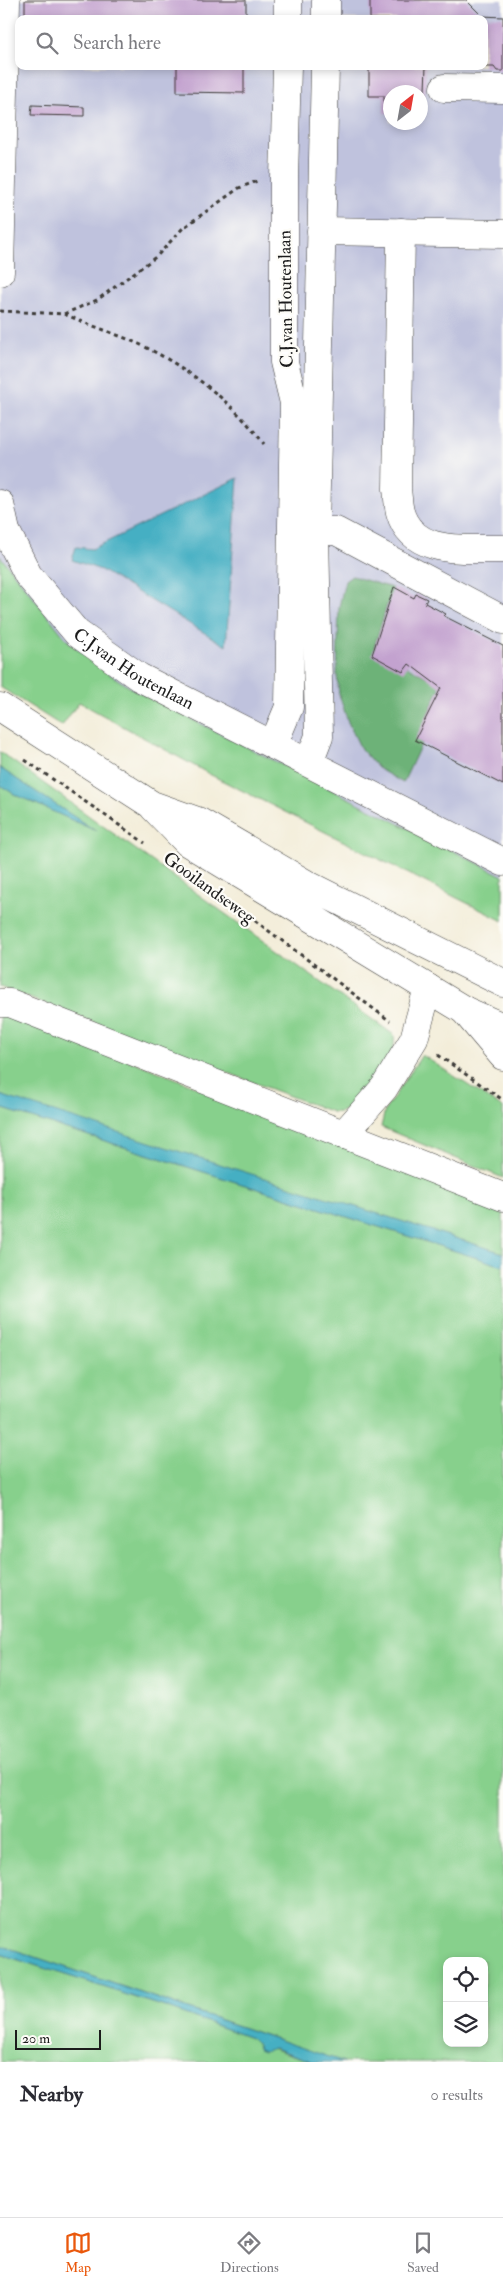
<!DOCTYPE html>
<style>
:root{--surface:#fff;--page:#f2f2f3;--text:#2b2b33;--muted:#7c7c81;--line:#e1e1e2;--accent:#ea580c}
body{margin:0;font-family:"IM FELL Double Pica",serif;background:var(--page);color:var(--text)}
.controls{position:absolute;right:15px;bottom:15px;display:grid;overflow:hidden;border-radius:10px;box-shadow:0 2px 8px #0003}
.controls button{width:45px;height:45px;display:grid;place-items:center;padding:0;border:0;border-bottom:1px solid var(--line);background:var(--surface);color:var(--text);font:25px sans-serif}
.compass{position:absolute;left:383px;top:85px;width:45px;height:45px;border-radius:50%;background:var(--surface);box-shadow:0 2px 8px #0003;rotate:31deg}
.scale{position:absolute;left:15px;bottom:12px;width:86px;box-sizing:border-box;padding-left:5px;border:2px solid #1c1c1c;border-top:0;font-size:14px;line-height:18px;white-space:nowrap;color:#1c1c1c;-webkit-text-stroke:4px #fdfcf7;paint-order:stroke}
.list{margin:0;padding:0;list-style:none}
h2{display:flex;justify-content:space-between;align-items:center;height:65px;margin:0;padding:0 20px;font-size:21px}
h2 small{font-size:16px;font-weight:400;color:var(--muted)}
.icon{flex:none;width:28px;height:28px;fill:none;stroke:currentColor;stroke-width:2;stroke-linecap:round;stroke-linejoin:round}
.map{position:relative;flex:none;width:503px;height:2062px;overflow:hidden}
.search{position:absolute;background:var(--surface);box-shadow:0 2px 8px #0003;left:15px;right:15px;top:15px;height:55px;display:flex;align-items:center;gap:12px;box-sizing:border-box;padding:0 18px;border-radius:10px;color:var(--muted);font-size:19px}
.sheet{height:155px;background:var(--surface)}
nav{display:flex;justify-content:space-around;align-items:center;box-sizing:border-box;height:70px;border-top:1px solid var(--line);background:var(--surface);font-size:14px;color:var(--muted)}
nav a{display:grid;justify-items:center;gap:2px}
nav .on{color:var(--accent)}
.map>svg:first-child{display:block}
</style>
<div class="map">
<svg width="503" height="2062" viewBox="0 0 503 2062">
<rect width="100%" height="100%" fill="#fdfcf7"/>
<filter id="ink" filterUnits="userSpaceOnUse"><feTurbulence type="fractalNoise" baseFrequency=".02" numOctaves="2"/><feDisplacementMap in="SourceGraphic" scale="10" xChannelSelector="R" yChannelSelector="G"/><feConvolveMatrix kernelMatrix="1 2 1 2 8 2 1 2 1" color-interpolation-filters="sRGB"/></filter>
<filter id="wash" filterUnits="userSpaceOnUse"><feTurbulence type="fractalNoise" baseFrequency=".0096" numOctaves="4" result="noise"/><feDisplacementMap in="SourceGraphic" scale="20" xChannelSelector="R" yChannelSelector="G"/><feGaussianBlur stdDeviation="1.12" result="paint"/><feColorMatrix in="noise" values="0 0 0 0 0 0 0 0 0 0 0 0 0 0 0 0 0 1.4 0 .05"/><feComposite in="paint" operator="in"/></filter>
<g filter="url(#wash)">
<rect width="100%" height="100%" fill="#f3edd9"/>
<!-- industrial -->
<path fill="#bfc2dd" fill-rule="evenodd" d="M0,0H503V876L137,692L103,670L0,591ZM19,19H484V66H19ZM390,92H420V122H390Z"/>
<!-- green -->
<path fill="#87d08c" stroke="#527654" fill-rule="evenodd" d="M0,556L67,640L103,670L137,692L503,876V921L211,775L79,702L62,726L0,687Z
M0,752L394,1035C395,1042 394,1048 391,1054C384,1070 359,1103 343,1111C340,1113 336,1112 332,1112L0,987V785L14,794L92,829L0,768Z
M0,1009L503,1208V1253L0,1096Z
M422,1055L503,1108V1178L381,1127L385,1110Z
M0,1108L503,1266V2062H337L274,2038L0,1945ZM447,1961H484V2043H447Z
M0,1954L162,2006L251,2038L258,2044L314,2062H0Z"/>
<!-- forest -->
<path fill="#6db278" stroke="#44674a" d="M352,576L392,588L374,648L441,685L418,736L423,740L403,783L379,769L361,749L348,722L339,694L337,676L339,607L345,581Z"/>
<!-- water -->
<path fill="#44afc3" stroke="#306670" d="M238,478L226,646L101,570L72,560L76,547L92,549Z
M0,768L96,831L14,794L0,785Z
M0,1095L503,1253V1266L0,1108Z
M0,1945L344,2062H314L274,2048L263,2051L258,2049L257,2044L251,2038L162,2006L0,1954Z"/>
<g id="blocks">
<!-- building -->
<path fill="#c3a2cf" d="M25,0H246V19H25Z
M370,0H466L482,16L503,17V71H497L494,67H484V19H370Z
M177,66H244V93L177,92Z
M369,66H426L424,114H420V92H390V113H384V96H369Z
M32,105L84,107V116L31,115Z
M394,587L414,598L416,594L427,599L425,603L446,614L444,616L503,646V785L415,740L441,688L409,664L403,672L372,655Z"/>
</g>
</g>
<g filter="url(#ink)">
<use href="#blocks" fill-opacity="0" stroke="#3c3b38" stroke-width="1"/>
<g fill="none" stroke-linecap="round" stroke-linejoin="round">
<!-- minor casing -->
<g stroke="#3c3b38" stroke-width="29">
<g id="minor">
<path d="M288,19V0"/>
<path d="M326,19V0"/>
<path d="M444,88L503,89"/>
<path d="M321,231L503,234"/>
<path d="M401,232L397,489C398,496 398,504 400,512C413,557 467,548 503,549"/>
<path d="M0,272L6,0"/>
<path id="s1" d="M0,504L6,531L28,575L77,633L139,677L503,862"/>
<path d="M296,531H336L503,620"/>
<path d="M273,745L289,707L294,403L284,362V178L287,66"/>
<path d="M309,762L319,736L315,531L325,66"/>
<path d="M0,1003H10L503,1197"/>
<path d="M464,1010L503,1056"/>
<path d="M343,1135L384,1088L414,1039L428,988"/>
</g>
</g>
<!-- major casing -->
<g stroke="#3c3b38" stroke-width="29">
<path id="major" d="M0,707L152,805L200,822L310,886L503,983
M154,808L187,842L464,1010L503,1027"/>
</g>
<!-- path -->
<path stroke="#3c3b38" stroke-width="3" stroke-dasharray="4 4" stroke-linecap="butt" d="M0,311L64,314L97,300L157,256L183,228L239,188L257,181
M64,314C89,325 114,333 139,344C187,367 232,401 264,444
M25,760L145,843
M242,911L390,1021
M438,1055L503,1100"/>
<!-- minor -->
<use href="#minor" stroke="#fff" stroke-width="28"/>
<!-- major -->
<use href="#major" stroke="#fff" stroke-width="28"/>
</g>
</g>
<g text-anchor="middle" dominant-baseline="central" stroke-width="4.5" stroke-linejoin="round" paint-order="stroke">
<!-- street labels -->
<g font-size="18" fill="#1c1c1c" stroke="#fdfcf7">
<text transform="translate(286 299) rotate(-91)">C.J.van Houtenlaan</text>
<text stroke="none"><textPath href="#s1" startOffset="220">C.J.van Houtenlaan</textPath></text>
<text transform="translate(209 888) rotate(36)">Gooilandseweg</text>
</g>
</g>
</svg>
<div class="controls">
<button><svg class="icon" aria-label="locate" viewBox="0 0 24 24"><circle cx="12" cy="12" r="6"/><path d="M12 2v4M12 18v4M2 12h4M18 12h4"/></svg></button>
<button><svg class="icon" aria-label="layers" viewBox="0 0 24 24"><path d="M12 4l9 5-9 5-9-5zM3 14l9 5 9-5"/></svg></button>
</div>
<svg class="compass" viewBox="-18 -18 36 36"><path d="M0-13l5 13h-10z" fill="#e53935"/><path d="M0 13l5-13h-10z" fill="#7c7c81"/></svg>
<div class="scale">20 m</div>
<div class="search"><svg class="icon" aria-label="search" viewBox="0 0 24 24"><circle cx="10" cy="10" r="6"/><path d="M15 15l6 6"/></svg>Search here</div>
</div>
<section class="sheet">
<h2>Nearby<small>0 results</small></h2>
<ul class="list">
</ul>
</section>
<nav>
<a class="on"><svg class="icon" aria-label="map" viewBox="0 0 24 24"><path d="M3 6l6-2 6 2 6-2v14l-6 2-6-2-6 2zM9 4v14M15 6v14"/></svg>Map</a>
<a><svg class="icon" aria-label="directions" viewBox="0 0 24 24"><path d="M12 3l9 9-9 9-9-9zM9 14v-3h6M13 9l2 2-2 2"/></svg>Directions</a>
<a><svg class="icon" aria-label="saved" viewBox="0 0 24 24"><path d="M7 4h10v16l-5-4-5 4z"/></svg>Saved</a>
</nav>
